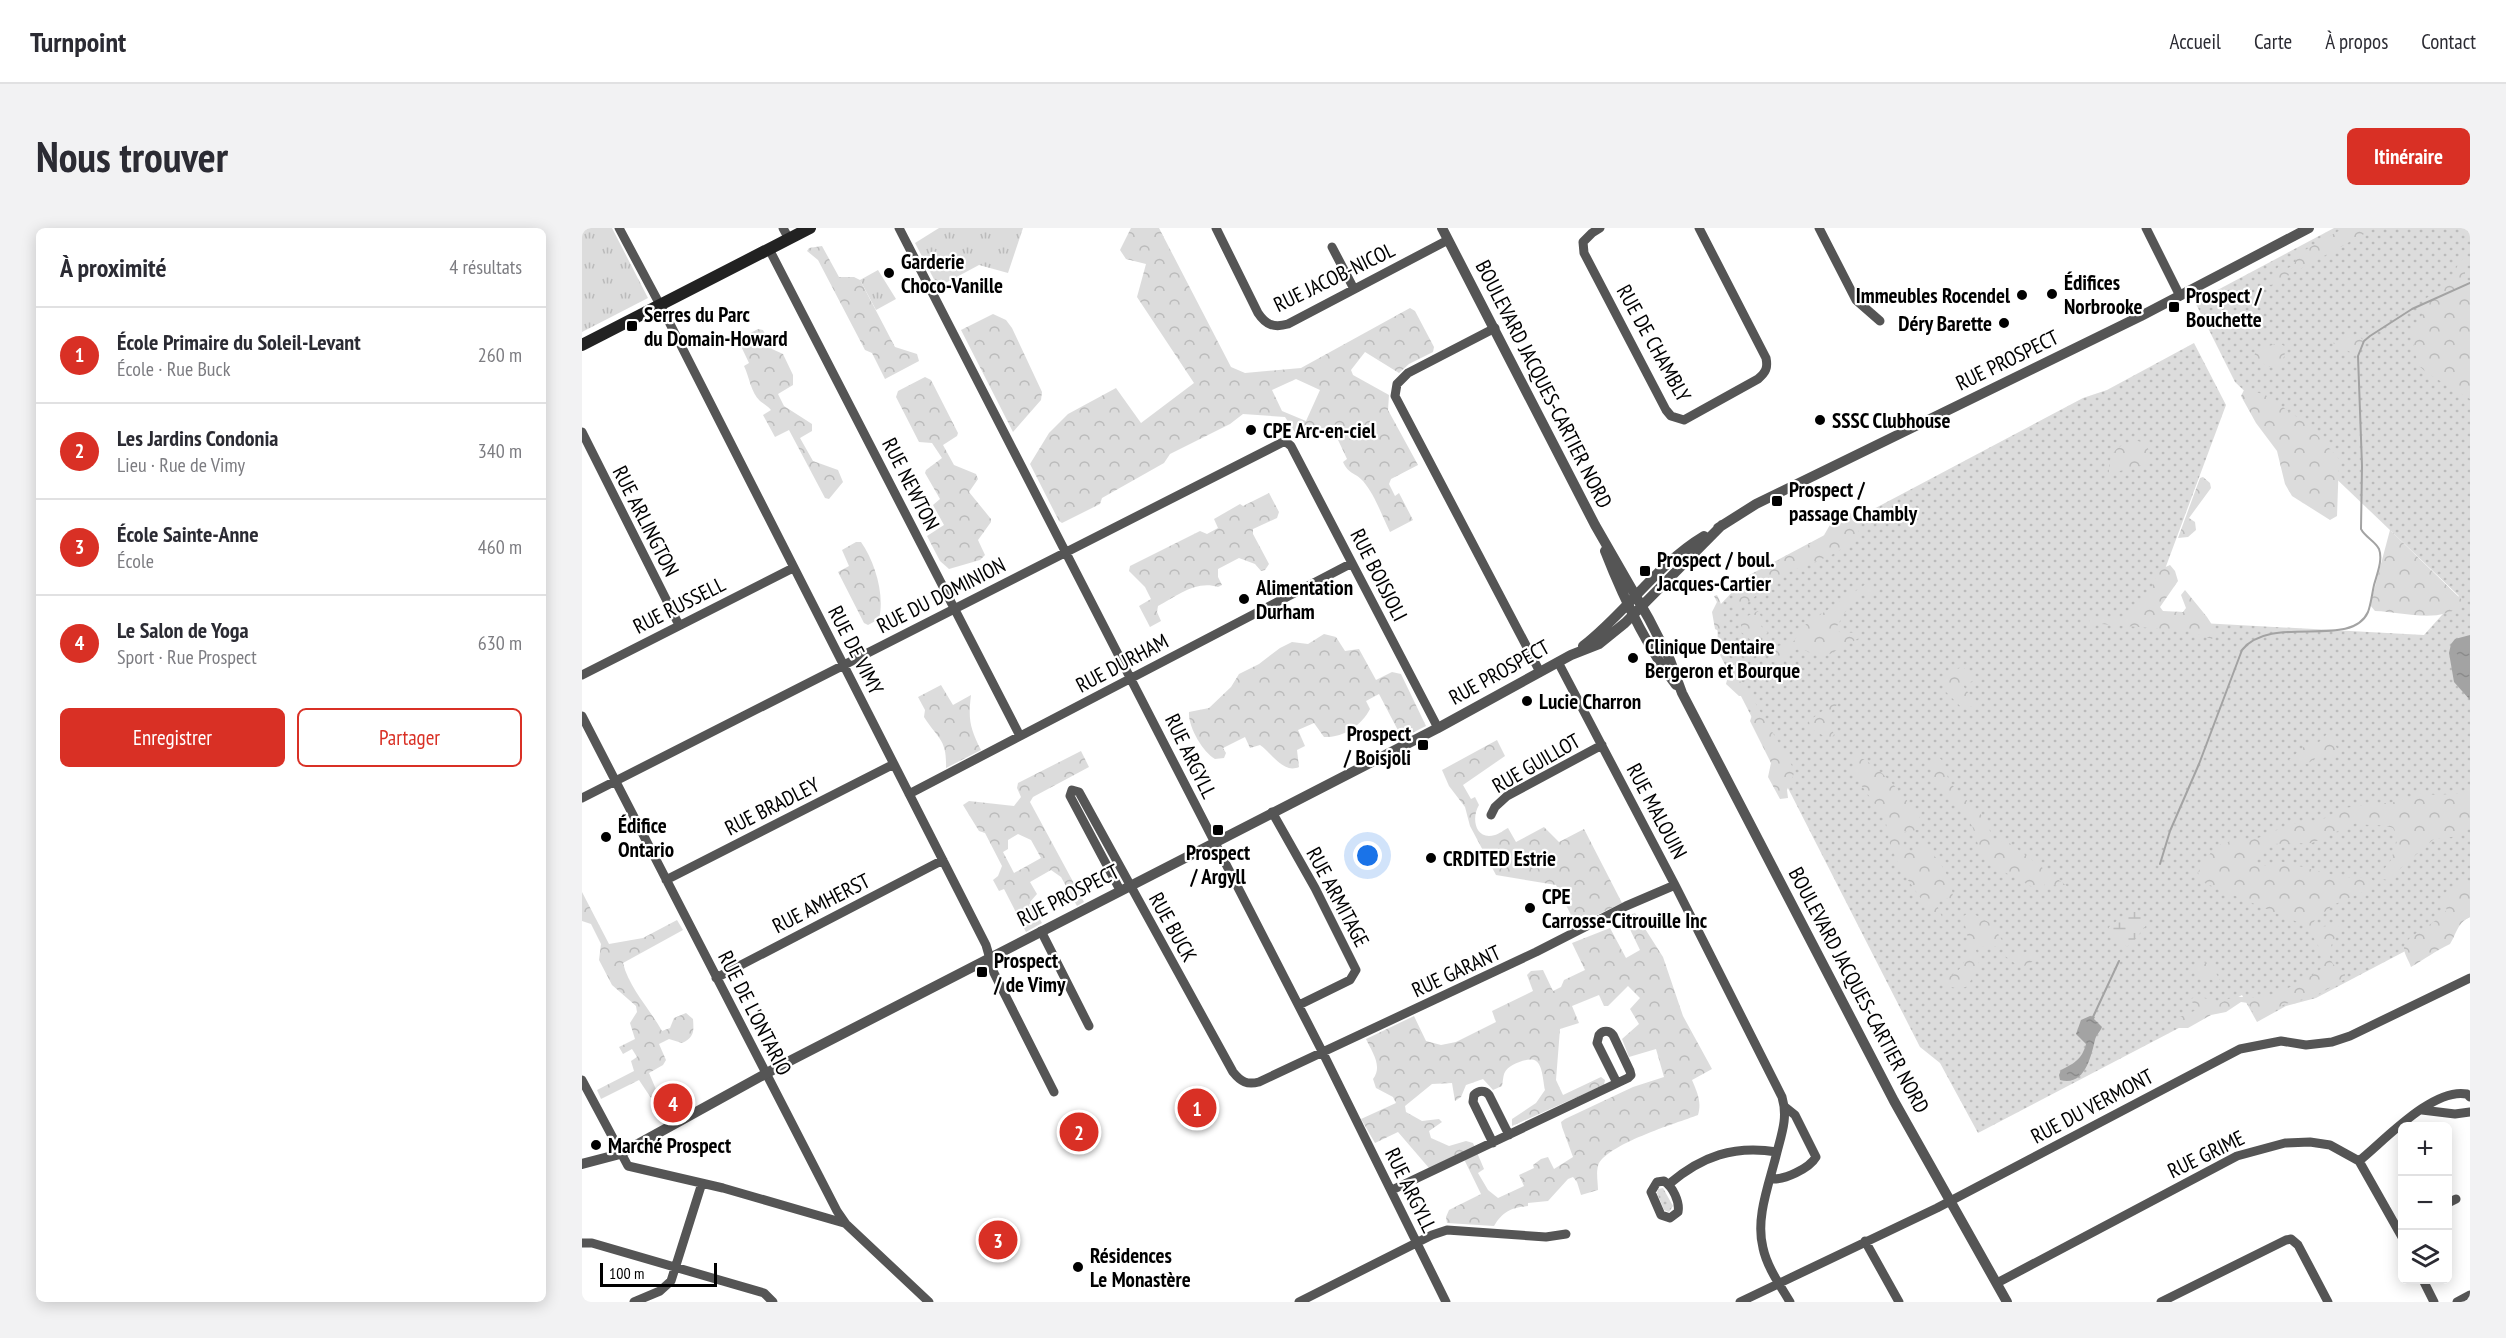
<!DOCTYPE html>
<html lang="fr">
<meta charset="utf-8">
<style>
:root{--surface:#fff;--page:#f2f2f3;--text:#2b2b33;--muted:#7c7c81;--line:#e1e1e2;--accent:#d93025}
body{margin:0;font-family:"PT Sans Narrow",sans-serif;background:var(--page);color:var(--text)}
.controls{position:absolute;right:18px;bottom:18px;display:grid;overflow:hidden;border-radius:9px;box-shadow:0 3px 15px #0003}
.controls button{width:54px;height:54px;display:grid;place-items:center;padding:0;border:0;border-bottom:2px solid var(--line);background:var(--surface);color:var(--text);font:30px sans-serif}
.scale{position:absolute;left:18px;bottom:15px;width:117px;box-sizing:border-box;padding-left:6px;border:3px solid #000;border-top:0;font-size:16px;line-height:21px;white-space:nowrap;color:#000;-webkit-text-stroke:4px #fff;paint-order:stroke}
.you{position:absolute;left:786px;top:628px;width:21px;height:21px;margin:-15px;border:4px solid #fff;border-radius:50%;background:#1a73e8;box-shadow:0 0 0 9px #1a73e833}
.badge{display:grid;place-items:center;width:39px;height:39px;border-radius:50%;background:var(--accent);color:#fff;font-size:20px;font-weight:700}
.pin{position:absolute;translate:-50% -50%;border:3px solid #fff;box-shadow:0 2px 6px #0006}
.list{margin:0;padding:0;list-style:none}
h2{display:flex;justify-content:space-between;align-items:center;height:78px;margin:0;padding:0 24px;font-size:26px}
h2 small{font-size:20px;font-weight:400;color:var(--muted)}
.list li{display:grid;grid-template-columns:39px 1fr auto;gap:18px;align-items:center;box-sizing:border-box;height:96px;padding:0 24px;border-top:2px solid var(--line)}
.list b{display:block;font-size:22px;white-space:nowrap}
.list p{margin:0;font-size:20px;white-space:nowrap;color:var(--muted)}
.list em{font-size:20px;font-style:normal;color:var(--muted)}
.actions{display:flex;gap:12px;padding:18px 24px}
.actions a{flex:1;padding:14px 0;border:2px solid var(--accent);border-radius:9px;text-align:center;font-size:21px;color:var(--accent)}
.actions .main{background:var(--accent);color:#fff}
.icon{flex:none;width:33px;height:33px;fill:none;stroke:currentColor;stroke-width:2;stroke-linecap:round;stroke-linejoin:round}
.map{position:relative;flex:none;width:1888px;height:1074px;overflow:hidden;border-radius:9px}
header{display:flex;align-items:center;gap:36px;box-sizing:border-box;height:84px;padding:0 30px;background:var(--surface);border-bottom:2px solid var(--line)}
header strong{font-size:28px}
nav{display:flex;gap:33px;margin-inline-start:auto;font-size:21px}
.intro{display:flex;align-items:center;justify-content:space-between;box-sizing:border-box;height:144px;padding:0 36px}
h1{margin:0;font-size:42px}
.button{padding:15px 27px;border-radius:9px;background:var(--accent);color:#fff;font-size:21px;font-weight:700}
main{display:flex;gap:36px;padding:0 36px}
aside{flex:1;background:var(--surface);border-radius:9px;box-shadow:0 3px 15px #0003}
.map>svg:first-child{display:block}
</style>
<header>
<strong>Turnpoint</strong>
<nav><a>Accueil</a><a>Carte</a><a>À propos</a><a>Contact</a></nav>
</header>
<div class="intro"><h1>Nous trouver</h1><a class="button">Itinéraire</a></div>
<main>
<aside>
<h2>À proximité<small>4 résultats</small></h2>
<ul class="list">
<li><span class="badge">1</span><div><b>École Primaire du Soleil-Levant</b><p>École · Rue Buck</p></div><em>260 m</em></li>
<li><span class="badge">2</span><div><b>Les Jardins Condonia</b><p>Lieu · Rue de Vimy</p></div><em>340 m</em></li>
<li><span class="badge">3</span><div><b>École Sainte-Anne</b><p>École</p></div><em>460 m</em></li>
<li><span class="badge">4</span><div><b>Le Salon de Yoga</b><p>Sport · Rue Prospect</p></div><em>630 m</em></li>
</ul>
<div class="actions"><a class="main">Enregistrer</a><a>Partager</a></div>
</aside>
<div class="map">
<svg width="1888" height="1074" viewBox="0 0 1888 1074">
<defs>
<pattern id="grass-dots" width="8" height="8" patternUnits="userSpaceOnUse" patternTransform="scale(1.5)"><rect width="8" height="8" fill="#dcdcdc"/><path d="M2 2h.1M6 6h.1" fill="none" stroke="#bbb" stroke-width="1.8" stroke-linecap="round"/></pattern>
<pattern id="forest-crowns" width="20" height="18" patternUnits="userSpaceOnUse" patternTransform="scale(1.5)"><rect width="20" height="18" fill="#dcdcdc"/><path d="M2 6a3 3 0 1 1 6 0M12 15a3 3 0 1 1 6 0" fill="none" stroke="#bbb"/></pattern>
<pattern id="wetland-marsh" width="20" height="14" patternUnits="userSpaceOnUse" patternTransform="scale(1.5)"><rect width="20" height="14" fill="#dcdcdc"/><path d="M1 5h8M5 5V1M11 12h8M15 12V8" fill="none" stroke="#bbb"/></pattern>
<pattern id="park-tufts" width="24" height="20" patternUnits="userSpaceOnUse" patternTransform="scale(1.5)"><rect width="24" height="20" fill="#dcdcdc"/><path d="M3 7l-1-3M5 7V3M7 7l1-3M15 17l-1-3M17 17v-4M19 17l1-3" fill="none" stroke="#bbb"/></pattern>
<pattern id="water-ripples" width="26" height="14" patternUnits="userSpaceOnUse" patternTransform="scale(1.5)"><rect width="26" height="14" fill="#a3a3a3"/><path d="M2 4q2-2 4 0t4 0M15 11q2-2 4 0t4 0" fill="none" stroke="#8b8b8b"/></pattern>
</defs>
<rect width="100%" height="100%" fill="#fff"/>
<!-- grass -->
<path fill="url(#grass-dots)" d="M1752,0H1888V689L1734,770L1704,778L1675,794L1660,767L1396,905L1358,835L1338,819L1136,423L1135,380L1157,357L1154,354L1501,170L1525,162L1612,115L1644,177L1564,392L1842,407L1877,368L1653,154L1613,74Z
M1081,960L1091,978L1087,984L1082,982L1075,965L1076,961Z"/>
<!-- forest -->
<path fill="url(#forest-crowns)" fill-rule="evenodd" d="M549,0H577L649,139L663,145L719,140L828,80L833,83L852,119L851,124L827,136L817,145L783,124L769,142L771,147L807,167L806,182L836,237L809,251L807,256L813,268L817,265L831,292L808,304C800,288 793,267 781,253C773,244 767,247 761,234L765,231L749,197L722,211L716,209L703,189L661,186L648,196L588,226L582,235L520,270L518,276L480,295L477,293L448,236L467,205L486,186L534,160L559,195L612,155L555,69L564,36L544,31L538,22ZM714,151L738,162L724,193L700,183L690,162Z
M1762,0H1793L1689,57L1683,55L1697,38L1702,42L1712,37L1716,26Z
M240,18L257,49H272L278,52L313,119L335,126L337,133L303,151L290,125L283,122L236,32L225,23L227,20Z
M1884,29L1883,46L1888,60V171L1845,145L1836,137L1829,102L1843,83L1841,72L1865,58L1878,33Z
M411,86L424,92L430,100L460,164L459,172L431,204L379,102Z
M176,101L181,102L190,121L201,126L211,147V157L196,166L202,178L230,196V203L218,210L231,233L256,242L261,254L247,271L243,270L207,202L193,209L181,187L189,182C186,178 182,176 178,173C169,165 167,148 162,138L167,135L157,114L159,110Z
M1775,106L1782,113L1777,123L1770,125L1751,115Z
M1697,115L1704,119L1702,129L1695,139H1686L1672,129L1674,122Z
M343,149L349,152L376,205L375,208L361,217L372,237L394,246L396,251L387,264L409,291V294L396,312L403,327L398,332L367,341L358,333L345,308L362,297L351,277L358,271L343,245L344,242L360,230L350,215L337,214L314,169L316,163Z
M1662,162L1682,166L1725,196L1757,231L1755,288L1748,292L1710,268L1703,256L1695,223L1674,195L1659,168Z
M1553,212L1565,216L1568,229L1563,236L1527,246C1526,225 1534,218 1553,212Z
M1621,249L1628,255L1629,260L1607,290L1613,294L1614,302L1606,309L1596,310L1618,250Z
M687,265L697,284L695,290L671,301V306L687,336L683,342L679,343L673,336L657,330L636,341V349L640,357L636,359C614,352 595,368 576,378L575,384L579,393L568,399L557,378L569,371L563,359L547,343L548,338L618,303L625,306L636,300L632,291L658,276L661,278Z
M1268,285L1272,287L1277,303C1261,331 1224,333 1198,349C1183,358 1169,373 1155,384L1149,377L1167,348L1241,309L1249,295Z
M1808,302L1880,372L1882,375C1859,397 1822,384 1793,383L1788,377Z
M274,314H279C293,334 303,367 297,391L286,397L282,395L256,344L267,338L260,322Z
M1588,337L1593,343L1596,353L1578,379L1581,383L1601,384L1604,380L1599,367L1603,362L1625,389L1634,403L1630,411L1606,403L1507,395L1508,391L1542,389L1567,365L1577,342Z
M1284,356L1298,363C1270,366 1267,378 1254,400L1257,404L1275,405L1277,410L1246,427L1238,429L1218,420L1203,427L1196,435L1190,434L1188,420L1211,414L1223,397Z
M1135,367C1141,378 1143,389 1141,402L1137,403L1133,401L1130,384L1135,374L1132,368Z
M1176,383L1181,392L1179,398L1186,405L1178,409L1177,419L1159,404V391Z
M742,406L754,409L763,423L777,421L794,452L810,444L819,446L844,498L820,510L797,466L784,473L788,481C779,498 761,510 742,509L732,495L716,502L723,518L715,522L717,539C701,546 690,525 678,517L668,520L663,509L641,520L644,525L642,530L633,531C621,524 606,499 607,484L627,480L649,459L657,446L677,436L698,420L710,414L726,416Z
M1380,439L1390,446L1391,453L1381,457C1385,466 1393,469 1397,478L1379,479L1362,462V447Z
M1145,452L1161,454L1213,543L1205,562L1206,570L1198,571L1186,549L1189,535L1168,493L1171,484L1162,468H1157L1144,456Z
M359,457L371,477L389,467C386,492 388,500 399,522L364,540C365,511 356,511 342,489L343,482L336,469Z
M1260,468L1262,470C1245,486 1246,486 1252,507L1247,511L1228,500L1227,493Z
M1746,505L1752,508L1753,517L1758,525L1755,528L1739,526L1725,536L1707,532L1724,517L1737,514Z
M915,512L923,528L881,557L889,571L893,569L897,577C889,590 893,613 913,607C917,606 922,602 926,600L934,614L962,599L977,614L1002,601L1040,675L994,697L974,657L914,647L888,598L883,579L867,558L860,542Z
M499,523L507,539L451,569L448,574L502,674L495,678L479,649L469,642L448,654L455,666L448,674L460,695L444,704L422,661L417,663L411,652L416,648L420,638L403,605L397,603L381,577L387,573L432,578L439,569L435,560L436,555ZM436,606L449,612L459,630L432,645L421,624L426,621V612Z
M1354,527L1362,534C1364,570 1406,575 1410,612L1426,614L1490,662L1462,654L1463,659L1460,664L1407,636L1397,620L1391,600L1380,581L1349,547V528Z
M1270,528C1289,527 1325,571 1336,587C1339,591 1339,596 1340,601L1322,604L1321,619L1330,624L1334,618H1344C1357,633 1370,648 1371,670L1359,671L1355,677L1364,699L1358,698L1319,642L1308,616L1303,590L1274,550Z
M1839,565L1853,567L1888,565V593L1878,608L1852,611L1805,652L1801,651L1800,644L1809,632L1816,610L1811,600C1798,595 1788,599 1774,595L1730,615L1691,616L1684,620L1680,628L1673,633L1674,638H1685L1697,633L1763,650L1788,649L1793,655L1790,660L1751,677L1732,693L1733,697L1739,699L1756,696L1758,701C1751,713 1740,728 1756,741C1758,743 1761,744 1763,746L1762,752L1733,768L1703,776L1675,792L1666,775L1659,774L1644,784L1629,787L1606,800H1593L1592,795L1595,790L1617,781L1608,772L1615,767L1637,776C1656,765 1654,770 1674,770C1690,770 1727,751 1740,740L1742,728L1725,698L1618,653L1616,644C1621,637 1626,627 1632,621C1642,611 1660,614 1672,611C1695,605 1709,590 1734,595L1761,580L1813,574Z
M1888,653V689C1875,695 1875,705 1868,716C1853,723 1843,731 1829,739C1827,733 1822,726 1822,720C1823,706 1857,696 1865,681L1855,674C1864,662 1873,656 1888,653Z
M0,664L27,716L61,710L95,692L101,702L41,735C47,760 68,781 80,803L88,800L92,790L104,785L111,791C112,804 112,809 100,815L87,811L77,816L84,832L81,837L67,845L76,866L69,870L57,852L19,871L15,862L52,843L49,833L55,829L50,821L41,826L37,819L53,811L48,795L55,784L54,778L30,757L17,732L19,716L9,696L0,693Z
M1388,684L1410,696L1421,714L1416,718L1397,719L1394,722L1397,736L1386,758L1378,761L1357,756L1358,751C1389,746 1391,713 1380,689Z
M1053,685L1081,729L1101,788L1130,841L1110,852C1115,864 1120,874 1116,887C1095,895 1022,917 1016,938C1014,945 1016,955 1016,962L999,967L995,954L991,949L986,951L966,973L946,975V978C929,980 921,983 912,998L865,995L864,989L867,982L899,966L879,925L847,940L816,904L793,915L779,891L814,875L811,869L794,860L791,851C801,838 790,824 784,811L832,788L844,813L859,817L874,814L914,794L910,783L951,763L945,747L949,743L961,742L971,763L979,759L982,752L1003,742L990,715L1028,700L1044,730L1058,722L1042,689ZM1046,758L1058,770L1048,781L1057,796L1040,811L1047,829L1074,821L1082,849L1051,859L983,891L979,894L980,899L991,929L972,941L966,929L959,931L951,937L952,940L937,947L942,958L916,970L906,962L896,945L902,941L891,915L884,913L867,918L849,910L847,903L860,894L857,891L840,893L824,884L823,878L850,856L870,855L873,873L879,869L884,857L901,851L911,862L920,858C921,854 921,847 923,844C926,837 947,828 954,833C961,838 961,854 963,862L954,875L930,891V898L1022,857L1023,852L1019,849L981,867L974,852L978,801L997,795L990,778L1017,767L1022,778H1026Z
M1447,723L1457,730L1439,740L1419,725L1437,726Z
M1617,733L1629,736L1640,756L1617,747L1613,738Z"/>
<!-- wetland -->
<path fill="url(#wetland-marsh)" d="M1550,681L1564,691L1565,696L1552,713L1545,719L1528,704L1527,699Z"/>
<!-- park -->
<path fill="url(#park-tufts)" d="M0,0H30L66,70L0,104Z
M357,0H441L426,45L397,37L356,59L333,15Z
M296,42L314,71L294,82L278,52Z"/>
<!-- water -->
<path fill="url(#water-ripples)" d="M1888,407V472L1872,454L1867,425L1869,416L1873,411Z
M1508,788L1513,789L1512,791L1520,799C1518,804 1514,807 1513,812C1509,828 1503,859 1478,852L1477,847L1479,842C1493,835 1500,831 1504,816L1494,806L1499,792Z"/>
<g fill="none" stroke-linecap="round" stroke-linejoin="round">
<!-- stream -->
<path stroke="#a3a3a3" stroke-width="2" d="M1578,636L1588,603L1617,536L1660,422C1690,385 1769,422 1786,384C1789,376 1790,366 1792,357C1795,346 1801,332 1797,321C1793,313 1783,309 1779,301L1780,238L1776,128L1782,113L1788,108L1830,81L1888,55
M1511,789L1537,733"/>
<!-- minor -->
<path stroke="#555" stroke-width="9" d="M37,0L84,88L404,717L412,745L472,864
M201,0L207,11
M317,0L741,825L864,1074
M634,0L676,85C684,97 692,100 706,96L866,12
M1018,0L1010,5L1001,14L1002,25L1084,182L1089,188L1102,192L1176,151C1184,144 1186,140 1184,130L1117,0
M1237,0L1274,72L1298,93
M1564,0L1598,68
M750,19L772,61
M187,21L438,508
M913,100L826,145L815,156L813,168L958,444
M0,204L97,397
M976,434L1093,657L1200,869C1206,889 1200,905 1195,924C1188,954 1173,989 1181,1020C1185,1039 1198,1057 1208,1074
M0,447L211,340
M0,488L255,983L264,996L347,1074
M327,566L770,335
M0,570L703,213L709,218L856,500
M690,584L733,660L774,742L768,752L717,777
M909,587L913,579L925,568L1020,517
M84,652L312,536
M538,662L488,568L490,562L497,564L651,844C659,854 665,857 677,854L954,724L1044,678L1093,657
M459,703L507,798
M134,750L361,632
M0,852L46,938L141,960L262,995
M1840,882L1873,886L1888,884
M911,915L891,874L892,867C897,862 903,862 907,867L927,907
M1777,933C1802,913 1851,859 1885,866L1888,869
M1189,951C1202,952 1227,941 1234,929L1213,887L1203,879
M1082,953C1091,959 1098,974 1096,984L1088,990L1079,987L1069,964L1075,954Z
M1087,956C1120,928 1152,917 1195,924
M810,962L1046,850L1049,847L1048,843L1031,807C1027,802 1021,802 1017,807L1015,815L1035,855
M1866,975L1874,971
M1283,1013L1317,1074
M0,1015H10L182,1065L191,1074
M1841,1052L1852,1074
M1415,1055L1655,928L1703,915L1728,914L1748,917L1777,933L1820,1009
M52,1074L78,1063L89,1053L120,955
M717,1074L850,1007L865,1002L964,1009L984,1006
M1158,1074L1355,980L1658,821L1699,813L1724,817L1750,814L1768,808L1888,750
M1579,1074L1704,1012L1709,1011L1716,1017L1746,1074
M1875,1074L1888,1067"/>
<!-- tertiary -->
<path stroke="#555" stroke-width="10" d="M860,0L1013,297L1067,391L1088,432L1100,465L1312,873L1425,1074
M1136,300L1174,276L1559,88L1727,0
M1023,323C1041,369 1063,417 1094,457
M1001,418C1044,385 1075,336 1122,308
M0,936L38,926L194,840L856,500L989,427L1017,416L1043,395L1140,297"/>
<!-- secondary -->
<path stroke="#222" stroke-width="12" d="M0,117L228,0"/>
</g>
<!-- markers -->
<g fill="#000" stroke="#fff" stroke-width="2">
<circle cx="307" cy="45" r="6"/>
<circle cx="1470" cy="66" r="6"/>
<circle cx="1440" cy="67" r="6"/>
<rect x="1586" y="73" width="12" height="12" rx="3"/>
<circle cx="1422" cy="95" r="6"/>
<rect x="44" y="92" width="12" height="12" rx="3"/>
<circle cx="1238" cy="192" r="6"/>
<circle cx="669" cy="202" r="6"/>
<rect x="1189" y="267" width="12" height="12" rx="3"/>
<rect x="1057" y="337" width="12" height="12" rx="3"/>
<circle cx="662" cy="371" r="6"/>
<circle cx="1051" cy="430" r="6"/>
<circle cx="945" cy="473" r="6"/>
<rect x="835" y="511" width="12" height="12" rx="3"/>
<rect x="630" y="596" width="12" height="12" rx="3"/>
<circle cx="24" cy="609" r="6"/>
<circle cx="849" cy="630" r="6"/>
<circle cx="948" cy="680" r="6"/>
<rect x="394" y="738" width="12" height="12" rx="3"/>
<circle cx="14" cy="917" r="6"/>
<circle cx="496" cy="1039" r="6"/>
</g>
<g text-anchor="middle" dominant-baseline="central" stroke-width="4.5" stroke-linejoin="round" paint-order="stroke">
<!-- poi labels -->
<g font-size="21" font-weight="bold" fill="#000" stroke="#fff" text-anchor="start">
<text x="319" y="33">Garderie<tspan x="319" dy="24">Choco-Vanille</tspan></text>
<text x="1482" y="54">Édifices<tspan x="1482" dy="24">Norbrooke</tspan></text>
<text x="1428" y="67" text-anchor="end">Immeubles Rocendel</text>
<text x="1604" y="67">Prospect /<tspan x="1604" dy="24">Bouchette</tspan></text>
<text x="62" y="86">Serres du Parc<tspan x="62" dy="24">du Domain-Howard</tspan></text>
<text x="1410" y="95" text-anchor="end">Déry Barette</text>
<text x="1250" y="192">SSSC Clubhouse</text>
<text x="681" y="202">CPE Arc-en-ciel</text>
<text x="1207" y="261">Prospect /<tspan x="1207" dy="24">passage Chambly</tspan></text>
<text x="1075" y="331">Prospect / boul.<tspan x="1075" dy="24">Jacques-Cartier</tspan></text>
<text x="674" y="359">Alimentation<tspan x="674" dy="24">Durham</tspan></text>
<text x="1063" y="418">Clinique Dentaire<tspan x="1063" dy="24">Bergeron et Bourque</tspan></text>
<text x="957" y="473">Lucie Charron</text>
<text x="829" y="505" text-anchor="end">Prospect<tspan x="829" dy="24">/ Boisjoli</tspan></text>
<text x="36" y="597">Édifice<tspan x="36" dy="24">Ontario</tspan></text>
<text x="636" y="624" text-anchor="middle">Prospect<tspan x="636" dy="24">/ Argyll</tspan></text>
<text x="861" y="630">CRDITED Estrie</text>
<text x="960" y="668">CPE<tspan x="960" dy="24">Carrosse-Citrouille Inc</tspan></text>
<text x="412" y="732">Prospect<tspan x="412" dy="24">/ de Vimy</tspan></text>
<text x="26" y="917">Marché Prospect</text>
<text x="508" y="1027">Résidences<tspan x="508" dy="24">Le Monastère</tspan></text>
</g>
<!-- street labels -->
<g font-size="21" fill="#000" stroke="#fff">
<text transform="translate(752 49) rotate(-26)">RUE JACOB-NICOL</text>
<text transform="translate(1072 115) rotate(61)">RUE DE CHAMBLY</text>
<text transform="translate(1425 132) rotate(-26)">RUE PROSPECT</text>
<text transform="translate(962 156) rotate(63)">BOULEVARD JACQUES-CARTIER NORD</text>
<text transform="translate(329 256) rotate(63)">RUE NEWTON</text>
<text transform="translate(64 293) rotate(63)">RUE ARLINGTON</text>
<text transform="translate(797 347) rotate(63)">RUE BOISJOLI</text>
<text transform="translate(359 367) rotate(-27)">RUE DU DOMINION</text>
<text transform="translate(97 377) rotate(-27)">RUE RUSSELL</text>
<text transform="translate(274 422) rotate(63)">RUE DE VIMY</text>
<text transform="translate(540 435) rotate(-28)">RUE DURHAM</text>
<text transform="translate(917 444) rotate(-29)">RUE PROSPECT</text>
<text transform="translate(609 528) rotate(64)">RUE ARGYLL</text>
<text transform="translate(954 535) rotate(-30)">RUE GUILLOT</text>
<text transform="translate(190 578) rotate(-27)">RUE BRADLEY</text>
<text transform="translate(1075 583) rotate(62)">RUE MALOUIN</text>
<text transform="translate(486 667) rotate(-27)">RUE PROSPECT</text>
<text transform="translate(756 669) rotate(62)">RUE ARMITAGE</text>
<text transform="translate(239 675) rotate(-27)">RUE AMHERST</text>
<text transform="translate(591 699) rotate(61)">RUE BUCK</text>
<text transform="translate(874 743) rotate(-25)">RUE GARANT</text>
<text transform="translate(1277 762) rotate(62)">BOULEVARD JACQUES-CARTIER NORD</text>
<text transform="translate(173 785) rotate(63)">RUE DE L'ONTARIO</text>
<text transform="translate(1510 878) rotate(-28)">RUE DU VERMONT</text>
<text transform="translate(1624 926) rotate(-26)">RUE GRIME</text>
<text transform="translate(829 962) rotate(64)">RUE ARGYLL</text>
</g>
</g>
</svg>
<div class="controls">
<button>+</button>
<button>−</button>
<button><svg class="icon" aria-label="layers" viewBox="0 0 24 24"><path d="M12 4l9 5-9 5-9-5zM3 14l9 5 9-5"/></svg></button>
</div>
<div class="scale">100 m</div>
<div class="you"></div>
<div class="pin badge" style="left:615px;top:880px">1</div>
<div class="pin badge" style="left:497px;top:904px">2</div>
<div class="pin badge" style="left:416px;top:1012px">3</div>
<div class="pin badge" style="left:91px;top:875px">4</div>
</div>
</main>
